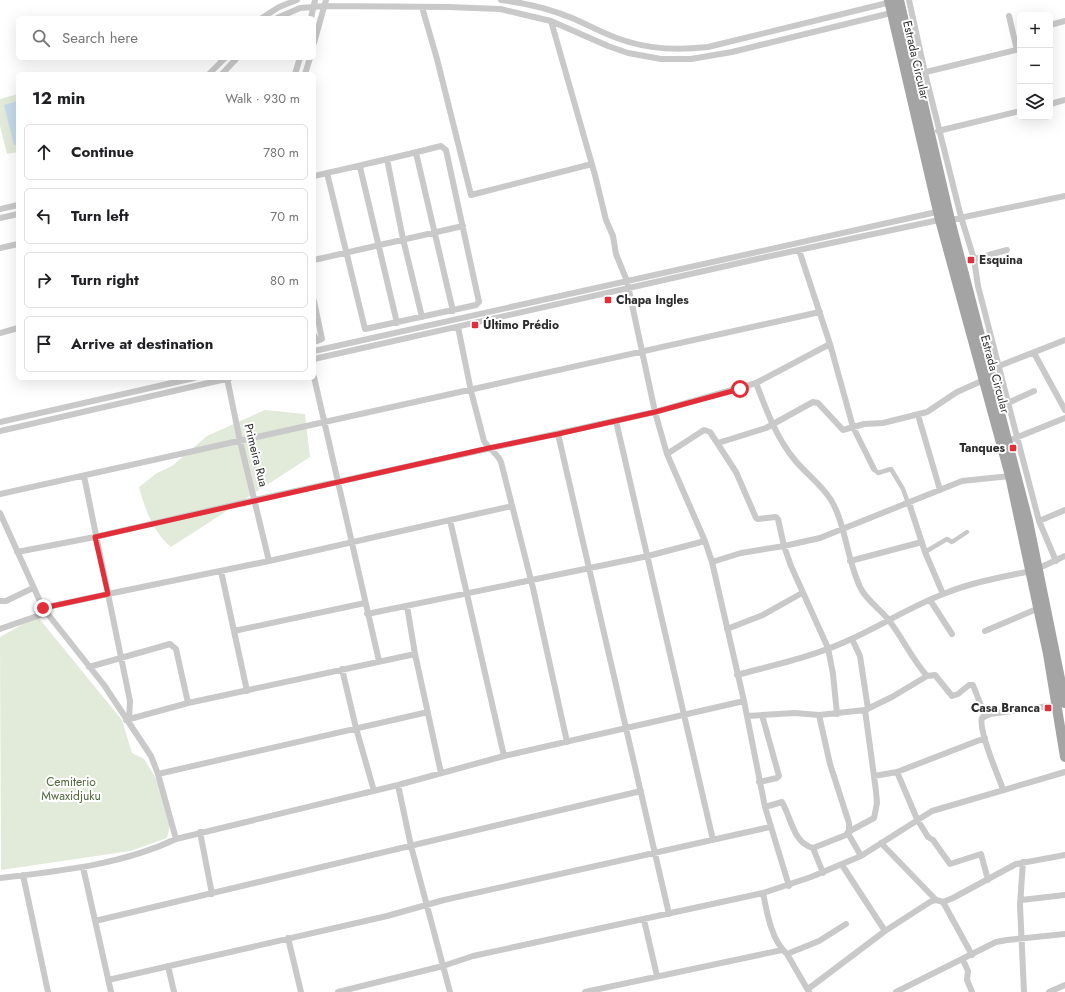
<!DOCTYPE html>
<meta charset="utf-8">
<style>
:root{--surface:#fff;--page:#f2f2f2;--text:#202124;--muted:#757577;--line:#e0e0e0}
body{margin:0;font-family:Jost,sans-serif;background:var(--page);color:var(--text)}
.controls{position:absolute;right:12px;top:12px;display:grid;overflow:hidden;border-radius:6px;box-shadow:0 4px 16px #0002}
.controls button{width:36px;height:36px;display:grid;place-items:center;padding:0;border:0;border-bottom:1px solid var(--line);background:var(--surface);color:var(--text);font:20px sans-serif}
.stop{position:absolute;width:12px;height:12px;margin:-9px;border:3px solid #e32e3a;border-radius:50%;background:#fff}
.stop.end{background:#e32e3a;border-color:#fff;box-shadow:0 1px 4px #0008}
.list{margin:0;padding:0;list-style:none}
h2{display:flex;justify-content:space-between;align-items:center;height:52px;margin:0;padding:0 16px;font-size:17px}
h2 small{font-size:13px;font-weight:400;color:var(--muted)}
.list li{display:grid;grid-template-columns:26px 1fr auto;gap:12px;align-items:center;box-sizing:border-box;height:56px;margin:0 8px 8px;padding:0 8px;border:1px solid var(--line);border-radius:6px}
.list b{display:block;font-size:15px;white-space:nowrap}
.list em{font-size:13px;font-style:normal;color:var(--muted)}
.icon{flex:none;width:22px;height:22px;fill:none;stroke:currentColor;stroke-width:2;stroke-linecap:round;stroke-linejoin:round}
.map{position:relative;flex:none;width:1065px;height:992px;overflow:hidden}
.search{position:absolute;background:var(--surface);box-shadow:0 4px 16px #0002;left:16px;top:16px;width:300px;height:44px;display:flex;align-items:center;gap:10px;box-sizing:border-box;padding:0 14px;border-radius:6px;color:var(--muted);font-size:15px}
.panel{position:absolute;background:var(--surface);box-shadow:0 4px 16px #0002;left:16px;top:72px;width:300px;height:308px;border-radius:6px}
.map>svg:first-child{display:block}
</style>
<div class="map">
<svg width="1065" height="992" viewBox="0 0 1065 992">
<rect width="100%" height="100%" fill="#fff"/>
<!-- green -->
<path fill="#e2ead9" d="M18,94V152L7,154L0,126V99Z
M265,410L305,414L310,457L171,547C153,532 145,509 139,487L157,473L172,466L207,436Z
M37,616L122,720L132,753L144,759L157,780L171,821L167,838L130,851L1,870L0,637Z"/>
<!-- water -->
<path fill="#c5dbea" d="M18,101V144L14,145L4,105Z"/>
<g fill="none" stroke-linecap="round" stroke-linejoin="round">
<!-- pedestrian -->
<path stroke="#c9c9c9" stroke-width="4.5" d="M874,469L878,473L891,469L903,489L908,503
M925,552L947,539L952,542L967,532"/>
<!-- minor -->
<path stroke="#c9c9c9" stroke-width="6" d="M501,0C525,3 550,9 572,18C591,26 609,37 629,42C655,50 681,50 708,47L891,2
M909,0L925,73L961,217L974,259L978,286L1017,437L1039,521L1056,561
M422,7L437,59L471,195L592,164
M1009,16L1017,50
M262,18L279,7L297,0
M277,18L300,8L325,6L448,7L500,9L551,21L608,46L628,53L661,59H691L732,52L895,12
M311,18L315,0
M551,21L595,175L606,220L613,236L616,254L627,281L655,412L667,454L705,541L712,562L744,701L765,807L789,886
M1050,25L1065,21
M314,43L326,0
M922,73L1020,49
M209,74L225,58
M222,74L237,58
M295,74L300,58
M305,74L310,58
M1050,104L1065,100
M938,131L1020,111
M416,153L453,311
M387,159L403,239L422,317
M360,167L397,323
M314,176C356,166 399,157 441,146L446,150L479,302L476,305L365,329L327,173
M0,209L18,205
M0,218L18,214
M0,248L18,244
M799,250L830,344L853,427L874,469
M974,259L1007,250
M314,260L463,226
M314,301L322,339L317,341L314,335
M458,327L471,391L484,441C489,449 497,453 501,462L533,588L567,742
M0,333L18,328
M314,351L941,211
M1034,353L1065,410
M314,359L757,259L934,221L950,220L1065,196
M989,370L1065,340
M314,377L379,661
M227,378L240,441L269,561
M756,383C766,409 776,437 794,459C805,473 821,484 831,500C846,525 847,561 861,589C868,602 883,611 891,623C904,641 913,660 927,676L935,675L952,696L958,694L969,685H973L985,716
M1008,403L1034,391
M918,415L940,490
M616,421L713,840
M0,422L194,378
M0,431L230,378
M558,434L669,914
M1013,439L1065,418
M718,443L766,428L813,402L818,403L843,430L864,424L883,423L927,412L957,392L984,380
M667,454L704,430L710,432L736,472L756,518L758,519L776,517L778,519L784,546L791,566L828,648L833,674L837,714
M84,476L108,594L269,561L512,506
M0,494L820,312
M909,503L925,552L943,594
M0,513L43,608L104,685L151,756L158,774L176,839C121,865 59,871 0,878
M450,520L504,756
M1039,521L1065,510
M17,552L95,537L255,500L655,412L756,383L830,344
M850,561L922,542
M712,562L741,553L784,546L820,538L962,481L1010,476
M1039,568L1065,556
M221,571L247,691
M930,600L952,634
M0,601H6L33,588
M407,606L415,654L441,773
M43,608L108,594L130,701L129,720
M367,614L648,556L705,541
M0,629L46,613
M727,629L763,615L802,593
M234,631L365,603
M985,631L1039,608
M852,639L860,656L868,709
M89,667L170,644L176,649L188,703
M342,669L356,728L374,791
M737,675C774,665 812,657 847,641C881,626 911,606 946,593C973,582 1002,577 1031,571
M819,715L830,764L849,823V835L861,856
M747,716L795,713L819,715L865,710L892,697L927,676
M126,720L188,703L415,654
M897,772L917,819L928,837L933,840L950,864L981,854L988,880
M158,774L428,712
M874,776L897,772L985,738
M759,782L777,778L779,776L762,715
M398,785L411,846L450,992
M1003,789C998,776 978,729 982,718L990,714L1056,705
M765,807L782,802C791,817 793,843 813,848L846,835L848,832L874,818L877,803L876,791L865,710
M200,832L212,894
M176,839L398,785L504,756L744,701
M881,843L936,900
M813,848L823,873
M1023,862L1020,905L1024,992
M842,865L885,931
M83,867L111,992
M23,875L48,992
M763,893C767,912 771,940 787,954L809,992
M1021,900L1065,895
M943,902L972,955
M644,920L657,976
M95,921L641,791
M288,938L301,992
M787,954L819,941L846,924
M963,960L968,971L967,980L972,992
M168,966L174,992
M108,980L387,916L444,900L770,827
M808,989L885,931L930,902L936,900L943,902L953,898L1016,864L1065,855
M338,992L443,966L473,956L763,893L811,877L861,856L932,811L1065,772
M585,992L782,950
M896,992L996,942L1007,940L1065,934
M1049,992L1065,985"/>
<!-- primary -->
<path stroke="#a4a4a4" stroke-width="10" d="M889,0L940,220L1010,476L1048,654L1065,757
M899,0L950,220L1028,521L1065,703"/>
</g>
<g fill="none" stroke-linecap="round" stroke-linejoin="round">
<!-- route -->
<path stroke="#e32e3a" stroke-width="5" d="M43,608L108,594L95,537L489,448L558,434L655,412L740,389"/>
</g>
<!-- markers -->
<g fill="#e32e3a" stroke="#fff" stroke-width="1.5">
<rect x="967" y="256" width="8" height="8" rx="2"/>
<rect x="604" y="296" width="8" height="8" rx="2"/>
<rect x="471" y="321" width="8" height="8" rx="2"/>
<rect x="1009" y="444" width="8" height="8" rx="2"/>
<rect x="1044" y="704" width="8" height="8" rx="2"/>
</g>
<g text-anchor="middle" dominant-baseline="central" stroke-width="4" stroke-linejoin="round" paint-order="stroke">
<!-- street labels -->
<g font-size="12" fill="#2c2c2c" stroke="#fff">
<text transform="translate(916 60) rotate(77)">Estrada Circular</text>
<text transform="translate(995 374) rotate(75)">Estrada Circular</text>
<text transform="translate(256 455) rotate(76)">Primeira Rua</text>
</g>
<!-- poi labels -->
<g font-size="12" font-weight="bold" fill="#2c2c2c" stroke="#fff" text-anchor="start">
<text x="979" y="260">Esquina</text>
<text x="616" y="300">Chapa Ingles</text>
<text x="483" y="325">Último Prédio</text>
<text x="1005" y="448" text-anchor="end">Tanques</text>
<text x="1040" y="708" text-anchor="end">Casa Branca</text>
</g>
<!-- park labels -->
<g font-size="12" fill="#4f673a" stroke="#fff">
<text x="71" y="782">Cemiterio<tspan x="71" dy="14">Mwaxidjuku</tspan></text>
</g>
</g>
</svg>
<div class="controls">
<button>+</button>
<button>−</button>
<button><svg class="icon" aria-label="layers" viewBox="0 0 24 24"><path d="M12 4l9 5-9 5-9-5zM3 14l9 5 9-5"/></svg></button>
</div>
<div class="stop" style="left:740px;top:389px"></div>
<div class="stop end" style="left:43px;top:608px"></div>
<div class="search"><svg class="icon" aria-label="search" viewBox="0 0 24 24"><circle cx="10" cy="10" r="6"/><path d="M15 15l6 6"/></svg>Search here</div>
<section class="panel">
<h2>12 min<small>Walk · 930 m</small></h2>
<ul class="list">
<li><svg class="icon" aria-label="ahead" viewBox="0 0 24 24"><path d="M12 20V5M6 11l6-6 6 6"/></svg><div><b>Continue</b></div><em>780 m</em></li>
<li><svg class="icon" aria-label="left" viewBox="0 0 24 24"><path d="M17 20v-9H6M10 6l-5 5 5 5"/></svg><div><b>Turn left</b></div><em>70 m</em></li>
<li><svg class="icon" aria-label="right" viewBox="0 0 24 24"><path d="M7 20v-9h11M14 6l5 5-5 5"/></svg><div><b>Turn right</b></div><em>80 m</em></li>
<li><svg class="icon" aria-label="arrive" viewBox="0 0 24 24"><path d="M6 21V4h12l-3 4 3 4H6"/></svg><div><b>Arrive at destination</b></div></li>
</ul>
</section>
</div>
